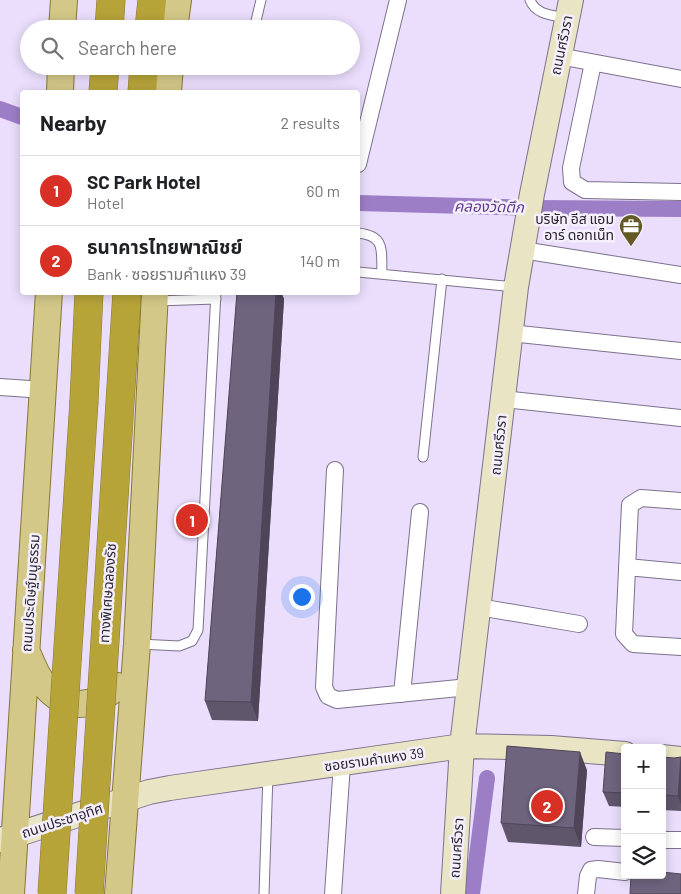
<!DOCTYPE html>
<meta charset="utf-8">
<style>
:root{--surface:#fff;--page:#f2f2f2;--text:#202124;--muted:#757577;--line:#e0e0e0;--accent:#d93025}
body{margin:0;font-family:Barlow,"Noto Sans Thai",sans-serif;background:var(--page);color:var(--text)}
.controls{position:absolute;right:15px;bottom:15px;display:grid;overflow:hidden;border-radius:5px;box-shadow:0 2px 12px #0003}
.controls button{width:45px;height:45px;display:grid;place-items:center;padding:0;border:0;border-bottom:1px solid var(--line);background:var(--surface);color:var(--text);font:25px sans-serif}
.you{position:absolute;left:301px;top:596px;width:18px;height:18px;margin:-12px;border:4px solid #fff;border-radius:50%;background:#1a73e8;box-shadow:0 0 0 8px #1a73e833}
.badge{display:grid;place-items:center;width:32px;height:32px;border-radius:50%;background:var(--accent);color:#fff;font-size:16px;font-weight:700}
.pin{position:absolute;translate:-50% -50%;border:2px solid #fff;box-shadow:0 1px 5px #0006}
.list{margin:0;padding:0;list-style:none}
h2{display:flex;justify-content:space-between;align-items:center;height:65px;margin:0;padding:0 20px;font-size:21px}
h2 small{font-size:16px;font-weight:400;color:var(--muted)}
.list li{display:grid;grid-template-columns:32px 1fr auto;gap:15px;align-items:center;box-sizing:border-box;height:70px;padding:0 20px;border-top:1px solid var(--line)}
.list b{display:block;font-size:19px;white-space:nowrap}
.list p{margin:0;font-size:16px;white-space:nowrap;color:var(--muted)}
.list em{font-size:16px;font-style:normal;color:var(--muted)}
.icon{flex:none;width:28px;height:28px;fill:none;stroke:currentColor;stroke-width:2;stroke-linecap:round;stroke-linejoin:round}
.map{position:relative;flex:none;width:681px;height:894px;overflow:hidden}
.search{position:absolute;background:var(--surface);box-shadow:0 2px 12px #0003;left:20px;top:20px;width:340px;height:55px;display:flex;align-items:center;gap:12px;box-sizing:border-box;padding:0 18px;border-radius:28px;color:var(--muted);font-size:19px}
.panel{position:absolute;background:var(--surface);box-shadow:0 2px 12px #0003;left:20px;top:90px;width:340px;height:205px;border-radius:5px}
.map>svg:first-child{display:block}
</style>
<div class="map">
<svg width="681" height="894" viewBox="0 0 681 894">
<rect width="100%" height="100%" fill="#eadefc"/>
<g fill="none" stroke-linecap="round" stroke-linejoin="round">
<!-- canal -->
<path stroke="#9c7ec6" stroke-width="16" d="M0,109L22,117
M358,203L534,208L681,209
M472,894L487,778"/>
<!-- lane casing -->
<g stroke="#7c728c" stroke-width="11">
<path id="lane" d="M530,0C536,15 552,15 566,18
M254,29L261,0
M358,233C386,236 381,250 382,274
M358,272L516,287
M156,301L216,299
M423,457L442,279
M139,644L179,646L192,641L198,630L216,292
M264,894L268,774"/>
</g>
<!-- street casing -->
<g stroke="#7c728c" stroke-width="18">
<path id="street" d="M559,56L681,79
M593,63L571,168L572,182L585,190L681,192
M358,164L398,0
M522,250L681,275
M510,333L681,351
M0,387L44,390
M503,399L681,418
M335,470L324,687L328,696L337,700L469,687
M681,501L641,498L630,505L624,634L633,644L681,647
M627,567L681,572
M479,607L579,624
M402,694L420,512
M594,837L625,838
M662,840H681
M333,894L342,764
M586,894L588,876L591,870L598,869L625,872"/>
</g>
<!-- secondary casing -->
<g stroke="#7c728c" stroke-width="26">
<path id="secondary" d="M662,757L681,759
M0,840L149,792L170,788L462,746L551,748L625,754
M453,894L462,746L516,287L532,194L571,0"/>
</g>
<!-- primary casing -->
<g stroke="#857836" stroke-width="28">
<path id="primary" d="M62,29L64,0
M174,29L178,0
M60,92L61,66
M168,92L170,66
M26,650C31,661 35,673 42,682C64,711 92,710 117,686
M11,894L49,292
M118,894L137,644L155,292"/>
</g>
<!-- highway casing -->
<g stroke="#857836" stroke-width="29">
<path id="highway" d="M109,29L111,0
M149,29L152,0
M103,92L105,66
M142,92L144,66
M84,401L89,292"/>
</g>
<!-- lane -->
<use href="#lane" stroke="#fff" stroke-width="9"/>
<!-- street -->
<use href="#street" stroke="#fff" stroke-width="16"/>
<!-- secondary -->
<use href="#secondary" stroke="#e9e4c4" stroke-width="24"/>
<!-- primary -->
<use href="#primary" stroke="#d4c888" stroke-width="26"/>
<!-- highway -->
<use href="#highway" stroke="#b7a439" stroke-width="28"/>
<!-- highway-bridge casing -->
<g stroke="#857836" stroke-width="29" stroke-linecap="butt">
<path id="highway-bridge" d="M52,894L84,401
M89,894L127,292"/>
</g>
<!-- highway-bridge -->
<use href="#highway-bridge" stroke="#b7a439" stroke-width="28"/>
</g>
<!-- wall -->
<path fill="#5f566c" d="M237,292H281L284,299L258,721L212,720L205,701Z
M625,754V807L609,806L603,792Z
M662,757L674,758L681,757V811L662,810Z
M587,770L581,847L508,842L501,823Z"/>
<!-- shaded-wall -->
<path fill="#4e4658" d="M276,292H281L284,299L258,721L251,702Z
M580,752L587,770L581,847L574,828Z
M681,757V805L678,796Z"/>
<!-- building -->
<path fill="#6f647e" stroke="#4e4658" d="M237,292H276L251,702L205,701Z
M507,746L580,752L574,828L501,823Z
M606,752L625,754V793L603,792Z
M662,757L674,758L681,757L678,796L662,795Z
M662,872L681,874V894H630L631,875H662Z"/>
<!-- icons -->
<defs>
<g id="office-pin" transform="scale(1.25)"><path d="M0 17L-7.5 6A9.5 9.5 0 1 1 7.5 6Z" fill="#635a26" stroke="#f4effb"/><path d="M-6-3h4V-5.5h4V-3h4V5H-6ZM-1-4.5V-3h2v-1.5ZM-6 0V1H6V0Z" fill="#fff"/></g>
</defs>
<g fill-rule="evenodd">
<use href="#office-pin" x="631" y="226"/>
</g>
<g text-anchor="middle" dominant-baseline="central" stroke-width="5" stroke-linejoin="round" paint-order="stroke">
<!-- street labels -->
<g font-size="14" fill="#292530" stroke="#f4effb">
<text transform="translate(561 45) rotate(-78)">ถนนศรีวรา</text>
<text transform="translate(498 445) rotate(-84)">ถนนศรีวรา</text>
<text transform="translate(30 593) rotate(-86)">ถนนประดิษฐ์มนูธรรม</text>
<text transform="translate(107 593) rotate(-86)">ทางพิเศษฉลองรัช</text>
<text transform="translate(374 759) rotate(-8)">ซอยรามคำแหง 39</text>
<text transform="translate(62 820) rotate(-18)">ถนนประชาอุทิศ</text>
<text transform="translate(456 848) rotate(-86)">ถนนศรีวรา</text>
</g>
<!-- poi labels -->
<g font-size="14" fill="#292530" stroke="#f4effb" text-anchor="end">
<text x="614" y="218">บริษัท อีส แอม<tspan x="614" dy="16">อาร์ ดอทเน็ท</tspan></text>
</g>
<!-- water labels -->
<g font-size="15" font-style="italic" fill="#61388f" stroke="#f4effb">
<text transform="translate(489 206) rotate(1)">คลองวัดตึก</text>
</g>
</g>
</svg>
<div class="controls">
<button>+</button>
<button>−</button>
<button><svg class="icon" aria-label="layers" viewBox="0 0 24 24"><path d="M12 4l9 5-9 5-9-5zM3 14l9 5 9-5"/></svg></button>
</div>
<div class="you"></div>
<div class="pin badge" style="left:192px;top:520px">1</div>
<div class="pin badge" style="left:547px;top:806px">2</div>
<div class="search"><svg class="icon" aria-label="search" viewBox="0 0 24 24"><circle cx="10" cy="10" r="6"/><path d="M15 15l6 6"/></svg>Search here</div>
<section class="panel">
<h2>Nearby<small>2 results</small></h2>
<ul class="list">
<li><span class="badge">1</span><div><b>SC Park Hotel</b><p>Hotel</p></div><em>60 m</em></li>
<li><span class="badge">2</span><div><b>ธนาคารไทยพาณิชย์</b><p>Bank · ซอยรามคำแหง 39</p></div><em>140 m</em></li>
</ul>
</section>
</div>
